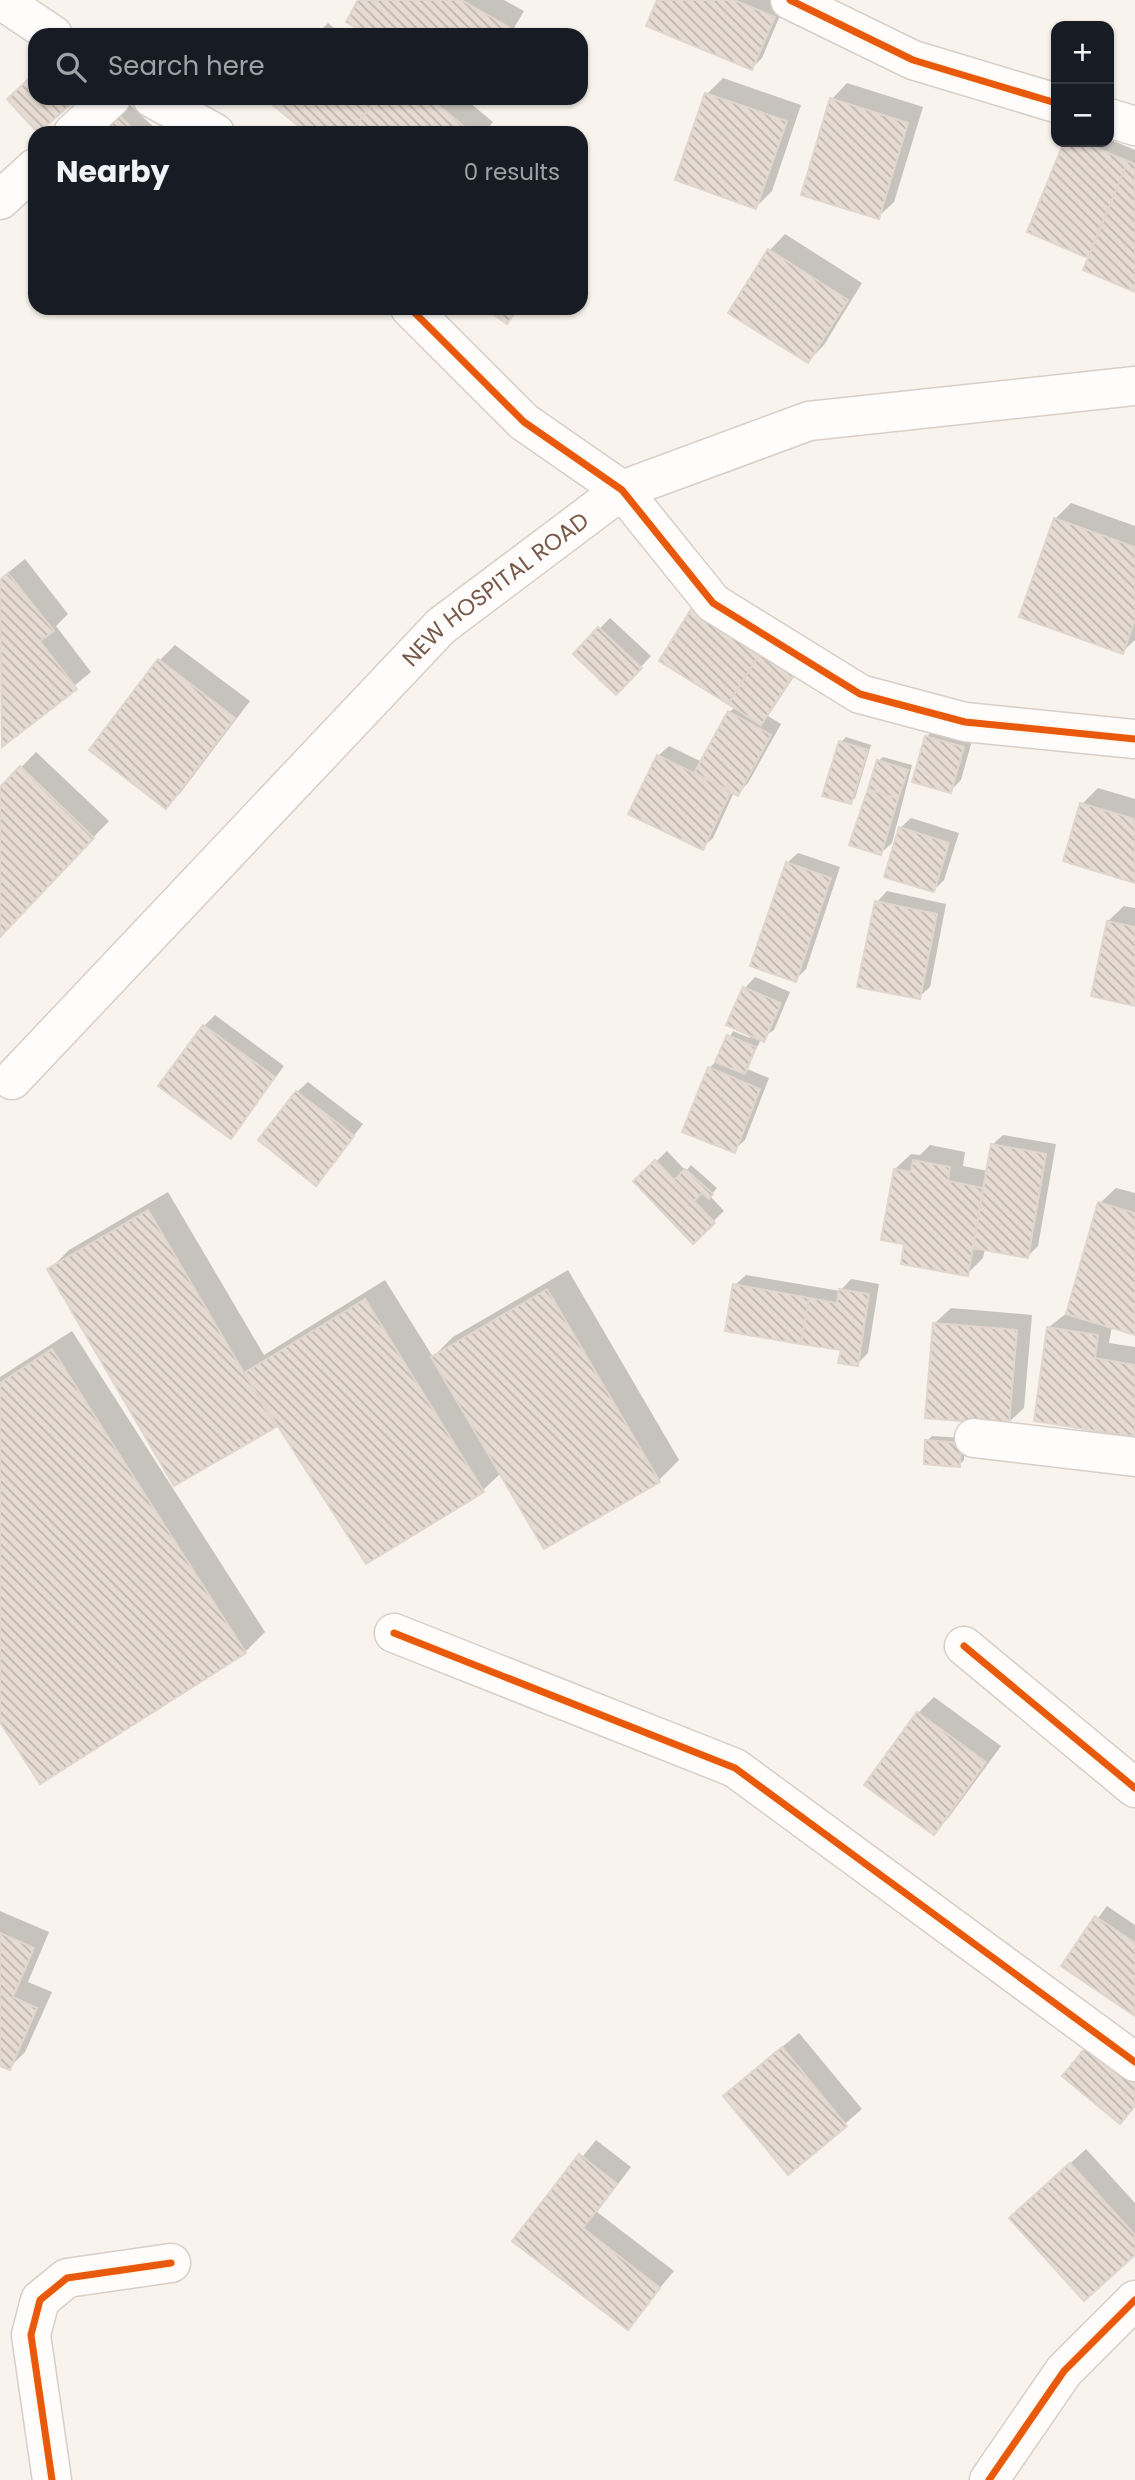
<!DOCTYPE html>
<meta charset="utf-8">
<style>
:root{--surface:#171b24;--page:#242831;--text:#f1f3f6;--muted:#9ea1a6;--line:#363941}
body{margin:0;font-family:Poppins,sans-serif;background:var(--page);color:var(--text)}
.controls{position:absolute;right:21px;top:21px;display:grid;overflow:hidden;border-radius:14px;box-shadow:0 2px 5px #0004}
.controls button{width:63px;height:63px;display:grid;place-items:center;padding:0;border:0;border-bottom:2px solid var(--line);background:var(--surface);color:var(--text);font:35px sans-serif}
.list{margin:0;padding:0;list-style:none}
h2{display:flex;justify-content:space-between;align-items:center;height:91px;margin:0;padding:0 28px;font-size:30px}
h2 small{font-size:23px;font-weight:400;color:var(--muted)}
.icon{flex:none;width:38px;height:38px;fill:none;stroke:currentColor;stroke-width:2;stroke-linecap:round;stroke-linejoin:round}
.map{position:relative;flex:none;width:1135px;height:2480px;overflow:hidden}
.search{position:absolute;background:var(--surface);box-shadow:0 2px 5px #0004;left:28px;top:28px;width:560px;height:77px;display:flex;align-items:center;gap:18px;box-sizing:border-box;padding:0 24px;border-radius:21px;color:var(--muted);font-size:26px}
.panel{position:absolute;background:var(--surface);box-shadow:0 2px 5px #0004;left:28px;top:126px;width:560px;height:189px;border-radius:21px}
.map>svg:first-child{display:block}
</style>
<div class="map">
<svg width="1135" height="2480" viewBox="0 0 1135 2480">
<defs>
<pattern id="building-back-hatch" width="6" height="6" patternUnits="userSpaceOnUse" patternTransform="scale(1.75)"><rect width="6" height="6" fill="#e5dbd3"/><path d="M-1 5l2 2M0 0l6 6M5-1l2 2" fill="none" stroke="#beb5ad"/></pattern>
</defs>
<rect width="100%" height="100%" fill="#f8f3ec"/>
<!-- shadow -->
<path fill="#0003" d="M360,0H504L524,11L510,35H372Z
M659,0H769L784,6L762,58L752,68Z
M328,23L343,35H316Z
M723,78L801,105L772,191L756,207L678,179L707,94Z
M847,83L923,107L894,202L878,217L832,99Z
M267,98H464L493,122L484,133H309Z
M126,101L160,133H95Z
M1109,139L1135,150V290L1090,257L1029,231L1066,142H1109Z
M785,234L862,283L824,345L808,361L731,312L770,250Z
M1071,503L1135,526V640L1122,652L1055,519Z
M25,559L68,614L56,626L91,672L2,745L0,579Z
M610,618L651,656L627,682L575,654Z
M175,645L250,701L181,792L166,807L160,660Z
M809,654L768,716L781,724L748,783L737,794L734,792L713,838L702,848L658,756L669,746L702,762L729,712Z
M937,727L973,737L961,780L950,791L926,737Z
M846,737L871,745L855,798L850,802L841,742Z
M36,752L109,821L0,935V789Z
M883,757L912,765L892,843L881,853L878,761Z
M1098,788L1135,799V882L1065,860L1082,804Z
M911,818L959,833L944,880L934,890L900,828Z
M798,853L840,867L806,969L795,980L787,863Z
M887,891L946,904L930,987L919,997L877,902Z
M1124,906L1135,908V1004L1108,921Z
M755,977L790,992L774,1030L761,1039L747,1069L769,1078L745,1140L734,1150L709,1068L719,1059L733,1031L750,1038L745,988Z
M215,1015L284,1066L231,1137L204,1026Z
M308,1082L363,1124L316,1183L297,1092Z
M1003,1135L1056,1144L1038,1246L1028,1256L985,1249L983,1258L967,1274L906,1242L895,1169L911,1154L920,1155L930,1145L965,1152L963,1166L988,1171L992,1145Z
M667,1151L686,1171L691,1165L717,1188L710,1196L724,1211L693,1241L646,1171Z
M1116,1188L1135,1193V1333L1112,1326L1109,1343L1135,1347V1436L1049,1327L1068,1312L1100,1203Z
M168,1192L264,1355L385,1280L433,1357L453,1337L568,1270L679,1460L659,1480L544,1547L501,1473L483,1490L367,1561L277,1423L275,1426L49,1270L69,1250Z
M746,1275L840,1291L851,1279L879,1284L868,1353L857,1364L843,1349L735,1285Z
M951,1308L1032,1315L1024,1408L1008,1423L935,1323Z
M72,1331L265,1632L245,1652L0,1719V1377Z
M932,1436L965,1438L964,1460L959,1465L927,1441Z
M934,1697L1001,1746L949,1817L934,1833L918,1713Z
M1107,1906L1135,1925V2014L1063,1966Z
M0,1911L49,1932L28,1982L52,1992L25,2052L9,2068L0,2064Z
M799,2033L862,2109L789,2172L741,2081Z
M596,2140L631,2167L597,2212L674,2271L627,2327L514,2241Z
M1086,2149L1135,2203V2252L1027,2203Z"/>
<!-- building -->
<path fill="url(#building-back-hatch)" stroke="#e1d6ce" stroke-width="2" d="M358,0H461L509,27L505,35H369L346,22Z
M657,0H734L775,17L752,70L646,26Z
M35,73V98H78L38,133L7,99Z
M705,93L787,121L756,209L675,180Z
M264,98H378L349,133H307Z
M378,98H429L472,133H349Z
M830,98L908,123L879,219L801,195Z
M114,111L138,133H93Z
M1064,142H1082L1128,161L1088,258L1027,232Z
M1128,161L1135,164V292L1083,270Z
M768,249L848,300L808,363L728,313Z
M485,308H518L507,324Z
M1054,518L1135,547V620L1123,654L1019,617Z
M8,573L54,631L40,641L77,689L2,747L0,580Z
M696,601L766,644L728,704L659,661Z
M598,627L642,668L616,695L573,654Z
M766,644L799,666L761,725L728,704Z
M158,659L235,718L166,809L89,750Z
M728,711L771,735L738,796L694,773Z
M925,736L964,747L951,793L912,782Z
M839,741L868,750L851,804L822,796Z
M657,755L731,791L703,850L628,814Z
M877,760L908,770L898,799L868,789Z
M20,766L94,838L0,937V787Z
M868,789L898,799L881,855L849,845Z
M1080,803L1135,819V883L1063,861Z
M899,827L949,843L934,892L884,877Z
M786,862L831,878L796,982L750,966Z
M875,901L937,914L920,999L857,987Z
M1107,921L1135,927V1006L1091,996Z
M743,987L781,1003L764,1042L726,1025Z
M203,1025L275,1077L231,1139L158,1086Z
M727,1035L756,1047L745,1074L715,1062Z
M708,1067L760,1089L735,1153L682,1132Z
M296,1091L354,1136L316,1186L258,1140Z
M991,1144L1046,1154L1028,1258L973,1248Z
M655,1160L715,1223L693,1244L633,1181Z
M913,1160L950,1167L948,1181L983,1188L968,1276L901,1264L904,1244L881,1240L894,1169L911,1172Z
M685,1169L713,1194L709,1199L702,1193L694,1201L674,1180Z
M1098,1202L1135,1213V1335L1066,1314Z
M148,1210L276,1427L174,1486L47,1269Z
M733,1284L809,1298L801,1344L725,1331Z
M547,1289L660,1482L544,1549L431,1357Z
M839,1289L869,1294L858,1366L838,1363L841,1350L801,1344L809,1298L837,1303Z
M365,1299L484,1492L366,1564L244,1373Z
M933,1323L1017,1330L1009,1425L925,1418Z
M1047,1327L1098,1335L1095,1358L1135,1365V1437L1034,1421Z
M52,1349L246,1653L40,1784L0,1722V1383Z
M925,1440L961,1443L960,1467L924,1464Z
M917,1712L986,1762L934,1835L864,1785Z
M1095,1916L1135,1943V2016L1061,1966Z
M0,1933L34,1948L13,1997L37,2008L10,2070L0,2066Z
M1092,2040L1135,2075V2106L1120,2124L1062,2076Z
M782,2047L847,2126L788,2175L723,2096Z
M579,2154L617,2184L583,2228L660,2288L628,2330L512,2241Z
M1070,2163L1135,2235V2255L1084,2301L1009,2218Z"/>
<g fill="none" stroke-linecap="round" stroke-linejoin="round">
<!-- minor casing -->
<g stroke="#d7cec8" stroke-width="41">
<path id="minor" d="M1,0L53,35
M790,0L913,60L1056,103
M152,98L215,133
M1109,118L1135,126
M73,133L111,98
M0,200L35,168
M410,308L524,422L622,490L713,603L860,694L965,722L1135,739
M974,1438L1135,1457
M394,1633L735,1768L1135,2062
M964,1646L1135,1788
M52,2480L31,2335L40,2300L67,2278L171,2263
M989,2480L1064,2371L1135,2300"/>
</g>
<!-- secondary casing -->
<g stroke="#d8cec8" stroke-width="41">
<g id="secondary">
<path id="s1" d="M12,1080L441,626L622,490L809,421L1135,386"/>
</g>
</g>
<!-- minor -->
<use href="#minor" stroke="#fefdfc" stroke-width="38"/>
<!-- secondary -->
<use href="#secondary" stroke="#fefdfc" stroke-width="38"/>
<!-- cycleway casing -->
<g stroke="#fff8ee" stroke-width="11">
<path id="cycleway" d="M790,0L913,60L1056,103
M410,308L524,422L622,490L713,603L860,694L965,722L1135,739
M394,1633L735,1768L1135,2062
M964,1646L1135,1788
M52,2480L31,2335L40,2300L67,2278L171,2263
M989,2480L1064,2371L1135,2300"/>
</g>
<!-- cycleway -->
<use href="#cycleway" stroke="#e8590c" stroke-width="7"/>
</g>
<g text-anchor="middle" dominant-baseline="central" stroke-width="6" stroke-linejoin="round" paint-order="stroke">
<!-- street labels -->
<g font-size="23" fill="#78594a" stroke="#fff8ee">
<text stroke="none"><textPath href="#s1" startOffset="690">NEW HOSPITAL ROAD</textPath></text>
</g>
</g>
</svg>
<div class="controls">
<button>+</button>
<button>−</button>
</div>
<div class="search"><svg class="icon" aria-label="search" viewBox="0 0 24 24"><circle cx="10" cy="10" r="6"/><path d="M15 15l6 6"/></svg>Search here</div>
<section class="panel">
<h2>Nearby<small>0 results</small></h2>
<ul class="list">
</ul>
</section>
</div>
